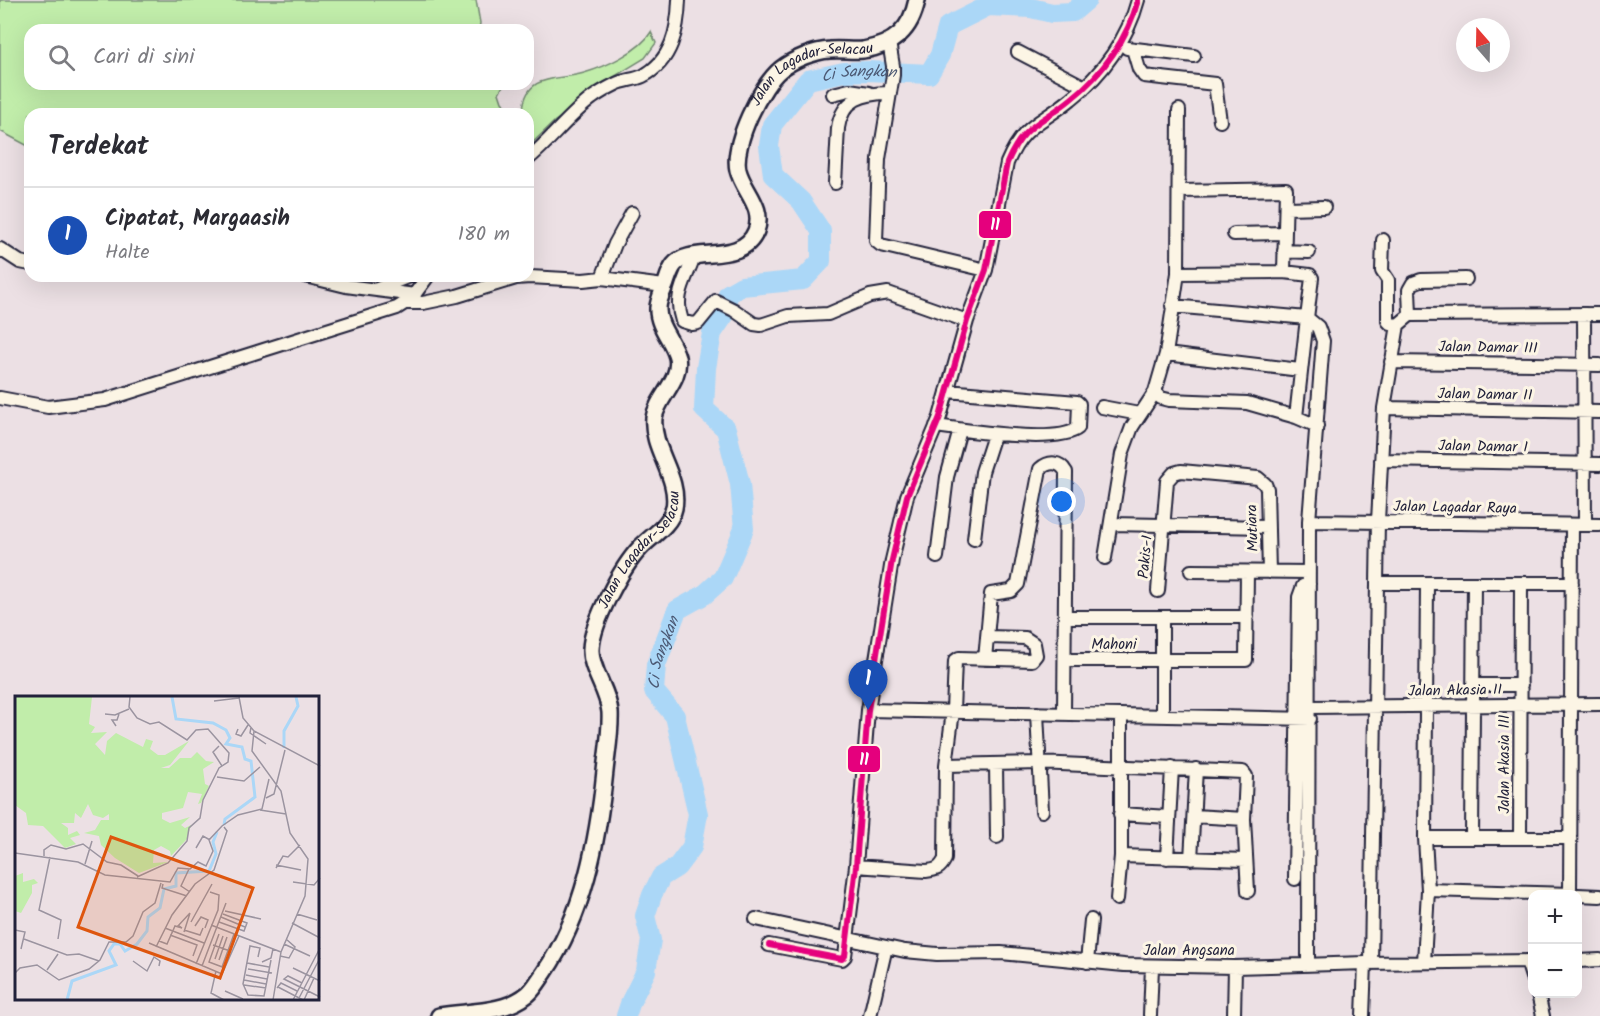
<!DOCTYPE html>
<html lang="id">
<meta charset="utf-8">
<style>
:root{--surface:#fff;--page:#f7f7f7;--text:#2b2b33;--muted:#7c7c81;--line:#e1e1e2;--accent:#c8321e}
body{margin:0;font-family:Kalam,sans-serif;background:var(--page);color:var(--text)}
.controls{position:absolute;right:18px;bottom:18px;display:grid;overflow:hidden;border-radius:12px;box-shadow:0 6px 24px #0002}
.controls button{width:54px;height:54px;display:grid;place-items:center;padding:0;border:0;border-bottom:2px solid var(--line);background:var(--surface);color:var(--text);font:30px sans-serif}
.compass{position:absolute;left:1456px;top:18px;width:54px;height:54px;border-radius:50%;background:var(--surface);box-shadow:0 6px 24px #0002;rotate:340deg}
.you{position:absolute;left:1062px;top:502px;width:21px;height:21px;margin:-15px;border:4px solid #fff;border-radius:50%;background:#1a73e8;box-shadow:0 0 0 9px #1a73e833}
.badge{display:grid;place-items:center;width:39px;height:39px;border-radius:50%;background:var(--accent);color:#fff;font-size:20px;font-weight:700}
.pin{position:absolute;translate:-50% -50px;filter:drop-shadow(0 2px 3px #0008)}
.pin::after{content:'';position:absolute;top:32px;width:21px;height:18px;background:inherit;clip-path:polygon(0 0,100% 0,50% 100%)}
.list{margin:0;padding:0;list-style:none}
h2{display:flex;justify-content:space-between;align-items:center;height:78px;margin:0;padding:0 24px;font-size:26px}
h2 small{font-size:20px;font-weight:400;color:var(--muted)}
.list li{display:grid;grid-template-columns:39px 1fr auto;gap:18px;align-items:center;box-sizing:border-box;height:96px;padding:0 24px;border-top:2px solid var(--line)}
.list b{display:block;font-size:22px;white-space:nowrap}
.list p{margin:0;font-size:20px;white-space:nowrap;color:var(--muted)}
.list em{font-size:20px;font-style:normal;color:var(--muted)}
.icon{flex:none;width:33px;height:33px;fill:none;stroke:currentColor;stroke-width:2;stroke-linecap:round;stroke-linejoin:round}
.map{position:relative;flex:none;width:1600px;height:1016px;overflow:hidden}
.search{position:absolute;background:var(--surface);box-shadow:0 6px 24px #0002;left:24px;top:24px;width:510px;height:66px;display:flex;align-items:center;gap:15px;box-sizing:border-box;padding:0 21px;border-radius:18px;color:var(--muted);font-size:22px}
.panel{position:absolute;background:var(--surface);box-shadow:0 6px 24px #0002;left:24px;top:108px;width:510px;height:174px;border-radius:18px}
.map>svg:first-child{display:block}
</style>
<div class="map">
<svg width="1600" height="1016" viewBox="0 0 1600 1016">
<rect width="100%" height="100%" fill="#ece0e4"/>
<filter id="ink" filterUnits="userSpaceOnUse"><feTurbulence type="fractalNoise" baseFrequency=".0167" numOctaves="2"/><feDisplacementMap in="SourceGraphic" scale="12" xChannelSelector="R" yChannelSelector="G"/><feConvolveMatrix kernelMatrix="1 2 1 2 8 2 1 2 1" color-interpolation-filters="sRGB"/></filter>
<g filter="url(#ink)">
<!-- green -->
<path fill="#c1edaa" stroke="#728872" stroke-width="1.5" d="M0,0H476L480,23L479,30H30V84H504L499,93L502,102L513,114H30V147L0,131Z
M651,32L656,43L645,58L597,87L572,110L555,121L528,147V114H517L523,109C527,72 558,81 584,73C605,67 640,51 651,32Z"/>
<g fill="none" stroke-linecap="round" stroke-linejoin="round">
<!-- river -->
<path stroke="#abd7f7" stroke-width="20" id="s1" d="M626,1016L631,1001L646,971L651,940L645,916L652,895L661,877L677,867L692,847L698,814L675,716L654,691L656,665L677,610L704,595L723,578L744,529L740,484L726,429L704,409L706,368L712,333L725,314L728,294L742,286L803,280L821,261V231L801,201L773,175L769,146L772,125L808,80L844,72L868,71L929,74L940,55L948,26L988,6L1031,8L1052,13L1073,12L1087,0"/>
<!-- minor casing -->
<g stroke="#22223b" stroke-width="16">
<path id="minor" d="M889,42L893,66V75L879,159L876,241L881,245L986,270
M1127,48L1194,56
M1133,49L1139,69L1144,76L1215,84L1220,121
M1018,52L1085,87
M833,94L849,90L869,93
M528,159C551,140 568,116 592,98C599,93 608,88 616,84C624,80 634,80 643,76C672,61 678,29 679,0
M835,183L838,128C842,99 864,93 889,93
M1179,191L1286,189L1284,272L1310,275L1312,278L1307,318L1318,327L1323,341L1309,521L1308,964
M1286,208L1324,207
M1234,234L1285,233
M1383,240L1382,271L1388,280V321L1391,324L1398,325
M0,249L20,262L30,264
M1284,251L1309,252
M694,256C686,280 673,295 682,321L692,324L698,323L716,301L734,310L754,324L761,325L788,316L828,314L870,296L888,293L967,321
M1178,273L1284,272
M305,276L346,286L415,295
M602,278L615,244L632,213
M377,289L410,276
M407,303H423L457,296L516,278L530,277L583,280L602,278L664,286
M1172,306L1307,318L1296,417
M1584,314L1585,525
M1410,315L1409,290L1413,283L1421,280L1466,279
M1166,354L1300,370
M1391,362L1600,365
M1155,392L1161,398L1169,400L1247,403L1296,417L1317,426
M0,398L48,407L105,400L397,308L411,299L428,276
M1102,407L1139,414
M1384,408L1600,412
M936,426C963,430 1058,445 1078,428L1079,404L1077,402L947,391
M1381,460L1600,464
M1309,521L1600,525
M1111,524L1268,527
M974,539L982,472L994,435
M937,557L947,477L960,430
M1105,558L1122,454L1132,427L1155,392L1166,354L1178,273L1179,110
M1191,571L1309,572
M1377,583H1572
M1427,583L1425,838L1428,890L1573,894
M1158,591L1167,481L1174,473L1181,471L1258,478L1265,484L1267,489L1269,572
M1066,617H1247
M985,659L991,594L1011,591L1018,584L1040,469C1049,461 1060,461 1066,472L1064,714
M1065,660H1246L1247,572
M1473,685H1521
M1310,707L1600,704
M868,710L1310,719
M1037,713L1042,811
M1162,716V618
M946,765L1038,763L1243,772L1246,776L1244,819L1248,891
M996,765L997,837
M1120,814L1169,817
M1194,816L1244,819
M1425,838H1570
M1472,838L1474,583
M1520,838L1521,583
M1121,856L1246,860
M1167,858L1172,768
M1191,859L1196,769
M856,866L926,871C936,870 940,869 945,859L946,765L953,711L955,661L959,658L1032,660L1036,655L1034,644L1025,638L988,637
M1295,879L1299,597L1303,586L1309,584
M1570,894L1572,525
M1578,895L1600,896
M1117,899L1121,856V715
M756,919L905,951L937,954L1001,953L1124,965L1235,967L1365,963L1532,961
M769,945L842,959L845,956L856,866L868,710L892,560L907,496L940,417L967,321L986,270L1007,163C1024,123 1041,124 1071,99C1103,74 1128,38 1138,0
M1527,961L1532,977
M1578,961L1600,960
M1087,962L1091,920
M1424,962L1428,890
M1371,963L1378,521L1384,408L1398,325L1410,315L1600,314
M1538,994L1543,1016
M1150,1015L1152,967
M1234,1015L1235,967
M870,1016L886,947
M1363,1016L1365,963"/>
</g>
<!-- tertiary casing -->
<g stroke="#22223b" stroke-width="20">
<g id="tertiary">
<path id="s2" d="M439,1016C468,1011 504,1014 528,994C534,989 539,980 544,973C584,915 598,840 605,771C607,752 611,731 610,712C608,690 590,669 591,649C592,622 622,567 640,548C651,536 670,526 674,508C680,477 651,449 654,418C657,397 682,380 677,357C673,341 657,326 658,308C658,300 663,291 666,283C668,277 670,270 674,265C690,245 742,266 756,231C765,207 743,191 738,170C732,144 761,85 781,69C794,59 814,51 830,50C841,49 852,51 863,50C894,45 911,30 917,0"/>
</g>
</g>
<!-- minor -->
<use href="#minor" stroke="#fcf5e5" stroke-width="12"/>
<!-- tertiary -->
<use href="#tertiary" stroke="#fcf5e5" stroke-width="15"/>
<!-- bus-1 casing -->
<g stroke="#fcf5e5" stroke-width="10">
<path id="bus-1" d="M769,945L842,959L845,956L856,866L868,710L892,560L907,496L940,417L967,321L986,270L1007,163C1024,123 1041,124 1071,99C1103,74 1128,38 1138,0"/>
</g>
<!-- bus-1 -->
<use href="#bus-1" stroke="#e5007d" stroke-width="6"/>
</g>
</g>
<g text-anchor="middle" dominant-baseline="central" stroke-width="6" stroke-linejoin="round" paint-order="stroke">
<!-- street labels -->
<g font-size="15" fill="#22223b" stroke="#fcf5e5">
<text stroke="none"><textPath href="#s2" startOffset="1182">Jalan Lagadar-Selacau</textPath></text>
<text transform="translate(1488 348) rotate(1)">Jalan Damar III</text>
<text transform="translate(1485 395) rotate(1)">Jalan Damar II</text>
<text transform="translate(1483 447) rotate(1)">Jalan Damar I</text>
<text transform="translate(1455 508) rotate(1)">Jalan Lagadar Raya</text>
<text transform="translate(1253 528) rotate(-92)">Mutiara</text>
<text stroke="none"><textPath href="#s2" startOffset="572">Jalan Lagadar-Selacau</textPath></text>
<text transform="translate(1146 557) rotate(-85)">Pakis-I</text>
<text x="1114" y="645">Mahoni</text>
<text transform="translate(1455 691) rotate(-1)">Jalan Akasia II</text>
<text transform="translate(1505 764) rotate(-90)">Jalan Akasia III</text>
<text x="1189" y="951">Jalan Angsana</text>
</g>
<!-- water labels -->
<g font-size="16" font-style="italic" fill="#4b5873" stroke="#fcf5e5">
<text stroke="none"><textPath href="#s1" startOffset="1172">Ci Sangkan</textPath></text>
<text stroke="none"><textPath href="#s1" startOffset="398">Ci Sangkan</textPath></text>
</g>
</g>
<!-- overview -->
<g transform="translate(15 696)">
<rect width="304" height="304" fill="#ece0e4"/>
<path d="M0,1H77L74,28L80,31L76,37L92,36L80,48L90,59L92,45L101,37L128,51L131,43L138,45L135,53L143,59H150L174,45L155,69L146,72H154L165,62H176L182,56L191,65L199,66L188,73L190,88L194,90L186,107L183,108L187,98L173,96L168,112L147,117V123L155,127L175,121L166,129L170,132L176,129L172,143L156,160L155,155L146,150L139,154L138,167L153,166L124,177L100,162L86,149L84,140L69,137L80,134L86,124H94V118L88,122L78,119L73,108L66,122L60,117L59,127H46L53,132V139L62,135L65,139L55,142L61,148L50,152L28,130L13,129L11,117L0,109ZM8,177V186L19,183L23,187L17,189V197L6,217L0,215V180Z" fill="#c1edaa"/>
<path fill="none" stroke="#abd7f7" stroke-width="3" d="M157,1L161,23L198,27L211,34L215,42L211,48L227,51L230,63L236,65L240,101L210,123L209,129M269,52V35L283,10L281,1M52,304L57,285L101,269L94,255L99,248H105L110,255L122,248L132,235L133,221L145,212L149,193L161,190V177L194,175L201,158L198,146L202,136"/>
<path fill="none" stroke="#9b94a0" stroke-width="1.5" d="M115,1L114,11L122,22L135,28L144,26L172,44L181,34L193,33L214,57L213,66L204,72L188,104L185,122L174,132L172,145L153,167L122,181M224,1L228,22L239,35L237,55L266,95L275,137L293,163L290,200L266,256L258,304M199,5L224,2M90,18L100,19L114,13M101,30L97,24H102L104,18M236,31L235,37L251,48M223,33L221,38L226,40L233,29M239,35L305,70M204,50L198,56L207,70M202,81L229,85L245,71M251,102L259,98L270,54M245,114L271,118M181,152L188,140L195,144M0,157L63,166L90,179L155,186L163,172L175,173L183,166L191,170L198,155L194,144L207,130L223,119L247,113L254,83M29,160V154L36,149L51,153L68,148L92,166L106,169L123,180M35,161L24,214L46,224L43,243M70,168L77,145M261,169L286,174M261,172L268,160L273,161L285,149M174,173L166,190L175,196M278,186L299,189L305,182M148,188L147,192L172,200M210,215L246,223M282,218L302,224M206,221L230,231M176,226L197,188M204,226L229,235L232,227L208,218M277,227L305,242M196,229L266,256M180,230L186,221L193,224L190,232M162,231L175,217M150,232L189,247M0,234L10,236L6,253M169,234L185,239L188,232M169,236L175,217M204,238L194,266L210,272M155,239L182,249L178,260M9,243L52,259L64,258L84,265M144,245L152,248L160,230L167,232L163,229M134,247L207,278L224,240M269,248L295,260M198,249L215,255M141,251L157,219L180,188L199,174L212,135L209,131M265,260L274,262L280,251L271,243M243,261L245,252L235,250L228,288L233,299L249,300L256,264M200,263L208,240M204,264L212,241M118,265L132,275L139,261L145,265L144,270M247,266L256,262L258,253M232,267L254,271M181,268L203,214L204,199L195,196M187,270L211,207M207,271L219,238M278,272L305,285M233,273L257,277M32,274L43,258M201,275L196,297L209,304M0,277L5,272L22,269L44,284L74,273L85,264L94,246H111L118,240L128,216L140,207L146,187M231,279L252,283M229,284L251,288M287,287L273,280L269,283L305,301M229,289L251,292M263,291L288,304M262,292L266,287L282,295M210,295L228,303M284,302L305,262M278,304L305,252M289,304L299,282"/>
<path fill="#de560e" fill-opacity="0.15" stroke="#de560e" stroke-width="3" d="M96,141L238,192L205,282L63,231Z"/>
<rect width="304" height="304" fill="none" stroke="#22223b" stroke-width="3"/>
</g>
<g stroke="#fcf5e5" stroke-width="2">
<rect x="978" y="210" width="34" height="29" rx="6" fill="#e5007d"/>
<rect x="847" y="745" width="34" height="28" rx="6" fill="#e5007d"/>
</g>
<g font-size="16" text-anchor="middle" font-weight="bold" fill="#fff">
<text x="995" y="230">11</text>
<text x="864" y="765">11</text>
</g>
</svg>
<div class="controls">
<button>+</button>
<button>−</button>
</div>
<svg class="compass" viewBox="-18 -18 36 36"><path d="M0-13l5 13h-10z" fill="#e53935"/><path d="M0 13l5-13h-10z" fill="#7c7c81"/></svg>
<div class="you"></div>
<div class="pin badge" style="left:868px;top:710px;background:#1a4fb4">1</div>
<div class="search"><svg class="icon" aria-label="search" viewBox="0 0 24 24"><circle cx="10" cy="10" r="6"/><path d="M15 15l6 6"/></svg>Cari di sini</div>
<section class="panel">
<h2>Terdekat<small></small></h2>
<ul class="list">
<li><span class="badge" style="background:#1a4fb4">1</span><div><b>Cipatat, Margaasih</b><p>Halte</p></div><em>180 m</em></li>
</ul>
</section>
</div>
